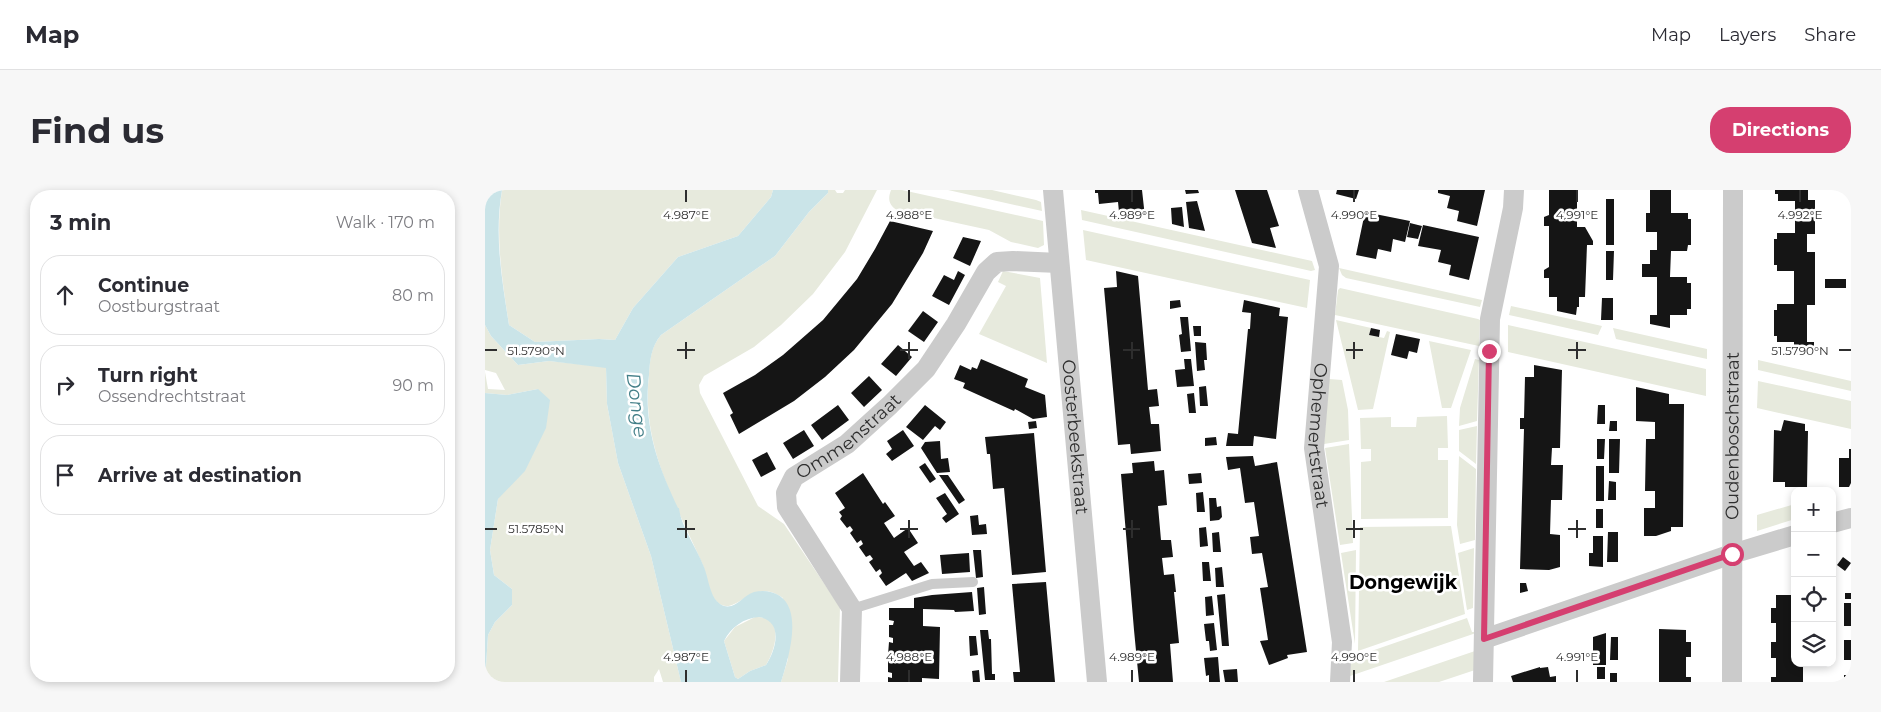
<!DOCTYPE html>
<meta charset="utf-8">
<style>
:root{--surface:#fff;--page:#f7f7f7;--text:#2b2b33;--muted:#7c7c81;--line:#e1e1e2;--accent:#d53f70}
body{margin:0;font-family:Montserrat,sans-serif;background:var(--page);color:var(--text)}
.controls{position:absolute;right:15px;bottom:15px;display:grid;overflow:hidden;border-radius:10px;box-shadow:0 2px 8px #0003}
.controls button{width:45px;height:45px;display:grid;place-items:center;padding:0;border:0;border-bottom:1px solid var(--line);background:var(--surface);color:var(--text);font:25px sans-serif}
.stop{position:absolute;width:15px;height:15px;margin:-11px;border:4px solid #d53f70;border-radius:50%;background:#fff}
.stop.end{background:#d53f70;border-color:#fff;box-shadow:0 1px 5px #0008}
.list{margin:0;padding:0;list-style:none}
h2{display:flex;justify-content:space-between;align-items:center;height:65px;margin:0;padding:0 20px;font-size:21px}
h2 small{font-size:16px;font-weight:400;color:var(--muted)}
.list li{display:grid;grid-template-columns:32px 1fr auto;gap:15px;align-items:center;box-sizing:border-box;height:80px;margin:0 10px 10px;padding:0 10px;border:1px solid var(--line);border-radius:20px}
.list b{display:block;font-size:19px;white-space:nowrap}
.list p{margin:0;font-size:16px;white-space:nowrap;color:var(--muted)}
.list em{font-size:16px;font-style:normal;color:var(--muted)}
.icon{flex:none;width:28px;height:28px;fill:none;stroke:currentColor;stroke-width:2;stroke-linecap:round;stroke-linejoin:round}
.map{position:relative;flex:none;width:1366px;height:492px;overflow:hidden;border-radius:20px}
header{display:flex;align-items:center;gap:30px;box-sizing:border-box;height:70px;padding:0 25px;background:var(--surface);border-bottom:1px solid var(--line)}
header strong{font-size:24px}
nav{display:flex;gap:28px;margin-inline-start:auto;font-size:18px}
.intro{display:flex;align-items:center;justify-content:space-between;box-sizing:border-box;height:120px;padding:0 30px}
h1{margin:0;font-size:35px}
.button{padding:12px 22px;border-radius:20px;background:var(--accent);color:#fff;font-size:18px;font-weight:700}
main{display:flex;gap:30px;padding:0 30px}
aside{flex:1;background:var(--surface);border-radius:20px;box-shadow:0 2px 8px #0003}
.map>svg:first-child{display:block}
</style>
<header>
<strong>Map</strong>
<nav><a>Map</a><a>Layers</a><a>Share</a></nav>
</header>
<div class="intro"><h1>Find us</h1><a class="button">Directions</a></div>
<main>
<aside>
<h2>3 min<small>Walk · 170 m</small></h2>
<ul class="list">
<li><svg class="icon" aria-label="ahead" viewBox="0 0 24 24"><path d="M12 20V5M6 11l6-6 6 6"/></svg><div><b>Continue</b><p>Oostburgstraat</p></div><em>80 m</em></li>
<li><svg class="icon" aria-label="right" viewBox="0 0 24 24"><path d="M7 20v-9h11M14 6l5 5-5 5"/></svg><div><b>Turn right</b><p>Ossendrechtstraat</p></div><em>90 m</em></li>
<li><svg class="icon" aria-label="arrive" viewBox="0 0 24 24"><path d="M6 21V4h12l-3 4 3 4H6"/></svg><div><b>Arrive at destination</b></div></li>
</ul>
</aside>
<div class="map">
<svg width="1366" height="492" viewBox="0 0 1366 492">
<rect width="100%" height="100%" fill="#fff"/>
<!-- green -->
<path fill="#e7eadd" d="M17,0H288L286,7L253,46L193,67L148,118L130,150L114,149L50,152L24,135C17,90 10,46 17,0Z
M343,0H350L352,3H358L360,0H392L360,62L328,104L296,135L269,157L219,186L214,195L215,203L273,316L299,334L355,417L353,492H296L303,469L298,408C266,385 251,429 232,412C223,403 222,384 217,373C189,310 156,255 164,184C165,169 166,157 176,145L290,66L324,22L343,3Z
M406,0H417L558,31L559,55L553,58L526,52L504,40L412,20C403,15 403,8 406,0Z
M463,0H507L551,10L556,12L557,21Z
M596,20L827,71L830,80L826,81L597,30Z
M598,40L825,90L822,118L601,70Z
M854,78L997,110L995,117L861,88L857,85Z
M518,81L555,88L562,173L494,144L521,96L513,92Z
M855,98L993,129L995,130L994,156L850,125L853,100Z
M1026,116L1117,136L1113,145L1024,125Z
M851,130L886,138L884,145L899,148L902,141L905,142L888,219L873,220Z
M0,135L6,146L33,175L64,171L121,177L122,214L133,273L166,366L196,492H178L174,479L169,487V492H0L3,445L10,432L27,415V399L9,385L5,360L13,309L53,199L22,205L0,203V182L3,199L20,200L11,183L0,180Z
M1023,135L1221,179V206L1023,162Z
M1128,138L1222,159V169L1131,149Z
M944,151L986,160L966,218H957Z
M990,169L994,170L992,231L974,236L975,218Z
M1273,170L1366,191V201L1273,180Z
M844,189L857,190L863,220L864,250L839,254Z
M1273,191L1366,211V239L1272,218Z
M962,226L963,258H953V270H963V328L876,329V272L886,271V259H876L875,228L906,227V237H931L932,227Z
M992,236L991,274L974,261V240Z
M864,254L868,353L855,355L840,258Z
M974,266L991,279L990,350L975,354L972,335Z
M1310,314V329L1272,341V325Z
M966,336L980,424L873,461L875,337Z
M989,358L988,418L982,420L973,363Z
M871,360L870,454L856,363Z
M270,427C300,425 291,459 281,475L265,481L253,489L250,487L239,451L250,437Z
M982,428L987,442H991V443L865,486L866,468Z
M990,461V480L954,492H899Z"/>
<!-- water -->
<path fill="#cae4e8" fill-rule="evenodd" d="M0,0H17C9,46 17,90 24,135L50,152L114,149L130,150L148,118L193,67L253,46L286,7L288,0H343V3L324,22L290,66L176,145C166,157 165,170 164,185C158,234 172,274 193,318H194C196,337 212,358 219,377C223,387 224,400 230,409C232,412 236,415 239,416C252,419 258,405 269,402C278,400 287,401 295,406C318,422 303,470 296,492H196L166,366L133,273L122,214L121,178L64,171L33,175L6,146L0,135ZM274,427C299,431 291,460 281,475L265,481L253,489L250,487L239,451C246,437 259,428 274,427Z
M53,199L65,210L61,238L40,281L13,309L5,360L9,385L27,399V415L10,432L3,445L0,492V203L22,205Z"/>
<!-- building -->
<path fill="#151515" d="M610,0H657L660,27L634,22L633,12L614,14L613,3H610Z
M700,0H713L714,3L701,4Z
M750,0H782L794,36L785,38L791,58L767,53Z
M852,0H874L871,9L851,4Z
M953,0H1000L992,36L972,31L974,21L962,18L965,6L953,3Z
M1064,0H1092V37H1100L1108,51V55H1102L1100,107H1094V117H1092L1091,125L1072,121V107H1064V88H1059V80L1064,77V36H1059V27L1064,25Z
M1165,0H1186V23H1203V29H1206V55H1203L1202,61H1186L1185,87H1202V93H1206V119H1202V125H1185V138L1165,134V125H1172V87H1157V74H1165V60H1172V42H1161V23H1165Z
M1290,0H1323V10H1330V44H1322V62H1330V115H1322V152H1329V165H1309V152H1292V146H1289V120H1292V114H1309V81H1292V75H1289V49H1292V43H1310V11H1293V4H1290Z
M1121,9H1129V55H1121Z
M712,11L720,41L704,38L701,12Z
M697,17L699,37L687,34L686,18Z
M880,22L925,31L920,52L908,49L906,62L893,59L891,69L871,65Z
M405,31L448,41L438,63L407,114L369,160L340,187L309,211L254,244L245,225L248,223L238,203L270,185L298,165L338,130L372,89L390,59Z
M925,33L937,36L933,49L922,47Z
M938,35L994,47L984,90L964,85L966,75L953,72L956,60L933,56Z
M478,47L496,51L485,76L468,68Z
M1121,61H1129L1128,90H1121Z
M473,81L480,85L464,115L447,106L459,85L469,90Z
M631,81L653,86L663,200L672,199L674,216L664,217L666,234H674L676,261L646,264L645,254L633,255L619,98L632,97Z
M1340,89H1361V98H1340Z
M1117,108H1128V130H1116Z
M695,110L696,117L685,119V111Z
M759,110L795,118L794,126L803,127L791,249L769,246L768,256H741L743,243L753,244L763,139H765L766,123L757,122Z
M438,121L453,132L439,152L423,141Z
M695,127H703L706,161L696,162L694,145L697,144Z
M708,136H716V146H709Z
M886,138L895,140L894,147L884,145Z
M911,144L935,149L932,163L924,161L922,169L906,165Z
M710,152L721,153L722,170H719L720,180L712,181Z
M413,155L427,167L411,186L396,174Z
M496,169L543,189L540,197L560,205L562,227L548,229L530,219L529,221L478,198L480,193L469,189L475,175L486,180L487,177L492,179Z
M699,169H706L709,196L692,197L690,180L700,179Z
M1049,175L1077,180L1075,258H1067L1066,275H1078L1077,310H1066L1065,344L1075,345V377L1064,380L1035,379L1039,239H1035V228H1039L1040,187H1049Z
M384,186L397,200L379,217L366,203Z
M721,196L723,216H715L714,197Z
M1151,197L1184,204V214H1199L1198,337H1186V341L1171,346H1159V318H1170V301H1160L1161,249H1170V232L1151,231Z
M709,203L711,223H704L702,204Z
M353,215L364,230L337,250L326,235Z
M440,215L461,232L455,240L450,236L438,250L421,237Z
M1113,215H1120V234H1112Z
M1299,230L1320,234V241H1323L1322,297H1300V292H1288L1289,240L1296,241Z
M551,231L552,238L544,239L543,232Z
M1125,231H1132V241H1124Z
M319,240L329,256L308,269L298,253Z
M418,240L429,256L407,271L401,264L407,259L402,251Z
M549,243L561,382L527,385L519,298L508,299L505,264H502L500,247Z
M731,247L732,255L720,256V248Z
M1112,249H1120L1119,269H1112Z
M1124,249H1135L1134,283H1124Z
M455,251L456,269L463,268L465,282L452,283L436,258L440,252Z
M1364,259H1366V293L1364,297H1354V268H1364Z
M282,262L291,279L276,287L267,270Z
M768,266L770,276L792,272L822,462L802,465L803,468L784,475L775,451L783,450L775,398L783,397L777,363L767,364L765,347L774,346L769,312L760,313L755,278L743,280L741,267Z
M669,271L670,281L679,280L682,315L673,316L676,350H686L688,367L677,368L679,385L689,384L691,402H689L694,453L685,454L688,492H654L649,440L636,284L648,283L647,273Z
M440,273L451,289L445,293L434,277Z
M1111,276H1119V311H1111Z
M378,283L398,314L400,312L410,326L399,333L409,348L423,338L433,353L419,362L429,376L436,372L444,383L427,391L421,383L401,396L394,386L397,383L395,379L391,382L384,372L388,369L385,365L381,367L374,357L378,354L376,350L372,353L365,343L368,340L365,336L362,338L355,329L357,326L354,322L360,318L350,303Z
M716,283L717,293L704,294L703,284Z
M454,285H463L480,310L474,314Z
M1124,291L1131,292V310H1123Z
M718,302L720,322H712L711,303Z
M460,303L474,324L461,333L457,328L462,324L451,308Z
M724,308H731L732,317L736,316L737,327L734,330L725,331Z
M1111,319H1118V338H1111Z
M493,325L494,335L501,334L502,344L487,345L485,326Z
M721,337L723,356L715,357L714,338Z
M734,342L736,362H728L727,343Z
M1123,342H1133V372H1122Z
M1108,346H1118V377L1104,376V363H1108Z
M488,360H496L498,387L491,388Z
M484,363L485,382L457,384L455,365Z
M1358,367L1366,373L1360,381L1352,375Z
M717,372H724L726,391H718Z
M737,377L739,397H731L730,378Z
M561,392L570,492H529L528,482H535L527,394Z
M1035,393H1041L1043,401L1035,403Z
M499,397L501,424L494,425L492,398Z
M487,402L489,421L470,422L469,420L438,419V436L455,437L454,489L437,488V492H403V487L407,488V483L403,482V470H408V465H403L404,452L408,453V448L404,447V435H408L409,431L404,430V418H429V408L447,405Z
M1360,403H1366V409H1360Z
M740,404L744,456H737L732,405Z
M1291,405H1310V473H1318V492H1286V487H1291V468H1286V452H1291V433H1286V418H1291Z
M727,406L729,425L721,426L720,407Z
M1359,413H1366V436H1359Z
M729,433L732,460L725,461L724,451H721L719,434Z
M1174,439L1201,440V452H1206V467H1201V487H1206V492H1174Z
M495,440H503L504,449H506L507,484H510V490H500Z
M1121,443V475H1108V447Z
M484,446H491L493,465L485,466Z
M1126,447H1133V470H1125Z
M1359,450H1366V470H1359Z
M733,467L735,492H724V485L721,486L719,468Z
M1055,477V478L1063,477L1065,487L1071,486V492H1028L1026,486Z
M1112,477H1120V489H1112Z
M752,479L753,492H740L738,480Z
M494,480L495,492H488L487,481Z
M1125,483H1132V492H1125Z
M1359,485H1366V492H1359Z"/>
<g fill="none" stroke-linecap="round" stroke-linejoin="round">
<!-- lane -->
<path stroke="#cbcbcb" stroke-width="10" d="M367,419L447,394L488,392"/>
<!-- street -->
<g stroke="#cbcbcb" stroke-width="20">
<path id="s1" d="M568,0L612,492"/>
<path id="s2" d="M823,0L844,76L829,258L857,452L855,492"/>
<path d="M1347,333L1366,328"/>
<path d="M999,449L1247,364L1310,345"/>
<path id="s3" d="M365,492L367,419L302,317L301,303L309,287L362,254L405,215L441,179L471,134L501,82L512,72L528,71L574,73"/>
<path d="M998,492L1005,129L1028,18L1029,0"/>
<path id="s4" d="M1247,492L1248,0"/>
</g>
</g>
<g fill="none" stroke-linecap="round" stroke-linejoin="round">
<!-- route -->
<path stroke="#d53f70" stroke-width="6" d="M1004,161L999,449L1247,364"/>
</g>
<!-- ticks -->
<path fill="none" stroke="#2e2e2e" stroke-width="2" d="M201,0V12M424,0V12M647,0V12M869,0V12M1092,0V12M1315,0V12M201,152V169M424,152V169M647,152V169M869,152V169M1092,152V169M0,160H12M192,160H210M415,160H433M638,160H655M861,160H878M1083,160H1101M1354,160H1366M201,330V348M424,330V348M647,330V348M869,330V348M1092,330V348M0,339H12M192,339H210M415,339H433M638,339H655M861,339H878M1083,339H1101M201,480V492M424,480V492M647,480V492M869,480V492M1092,480V492"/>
<g text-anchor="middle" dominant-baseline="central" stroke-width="5" stroke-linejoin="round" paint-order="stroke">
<!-- street labels -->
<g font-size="18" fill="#2e2e2e" stroke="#fff">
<text stroke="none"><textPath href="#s2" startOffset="249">Ophemertstraat</textPath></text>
<text stroke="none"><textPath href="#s3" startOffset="294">Ommenstraat</textPath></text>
<text stroke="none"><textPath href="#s1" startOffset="248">Oosterbeekstraat</textPath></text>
<text stroke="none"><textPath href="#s4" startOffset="246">Oudenboschstraat</textPath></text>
</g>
<!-- water labels -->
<g font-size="19" font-style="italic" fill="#437f88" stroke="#fff">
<text transform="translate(152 215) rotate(83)">Donge</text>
</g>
<!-- neighbourhood labels -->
<g font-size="19" font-weight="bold" fill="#000" stroke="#fff">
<text x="918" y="392">Dongewijk</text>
</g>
</g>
<g font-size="12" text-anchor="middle" fill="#2e2e2e" stroke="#fff" stroke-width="5" stroke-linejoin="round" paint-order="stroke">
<text x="201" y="29">4.987°E</text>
<text x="424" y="29">4.988°E</text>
<text x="647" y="29">4.989°E</text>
<text x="869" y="29">4.990°E</text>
<text x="1092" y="29">4.991°E</text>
<text x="1315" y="29">4.992°E</text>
<text x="51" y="165">51.5790°N</text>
<text x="1315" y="165">51.5790°N</text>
<text x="51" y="343">51.5785°N</text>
<text x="201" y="471">4.987°E</text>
<text x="424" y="471">4.988°E</text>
<text x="647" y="471">4.989°E</text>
<text x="869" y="471">4.990°E</text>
<text x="1092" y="471">4.991°E</text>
</g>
</svg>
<div class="controls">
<button>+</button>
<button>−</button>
<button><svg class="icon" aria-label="locate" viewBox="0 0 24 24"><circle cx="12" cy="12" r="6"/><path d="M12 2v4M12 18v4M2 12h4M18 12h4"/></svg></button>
<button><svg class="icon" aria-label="layers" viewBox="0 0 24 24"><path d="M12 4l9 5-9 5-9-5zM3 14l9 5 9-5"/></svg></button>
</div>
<div class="stop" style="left:1247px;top:364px"></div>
<div class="stop end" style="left:1004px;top:161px"></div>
</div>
</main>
